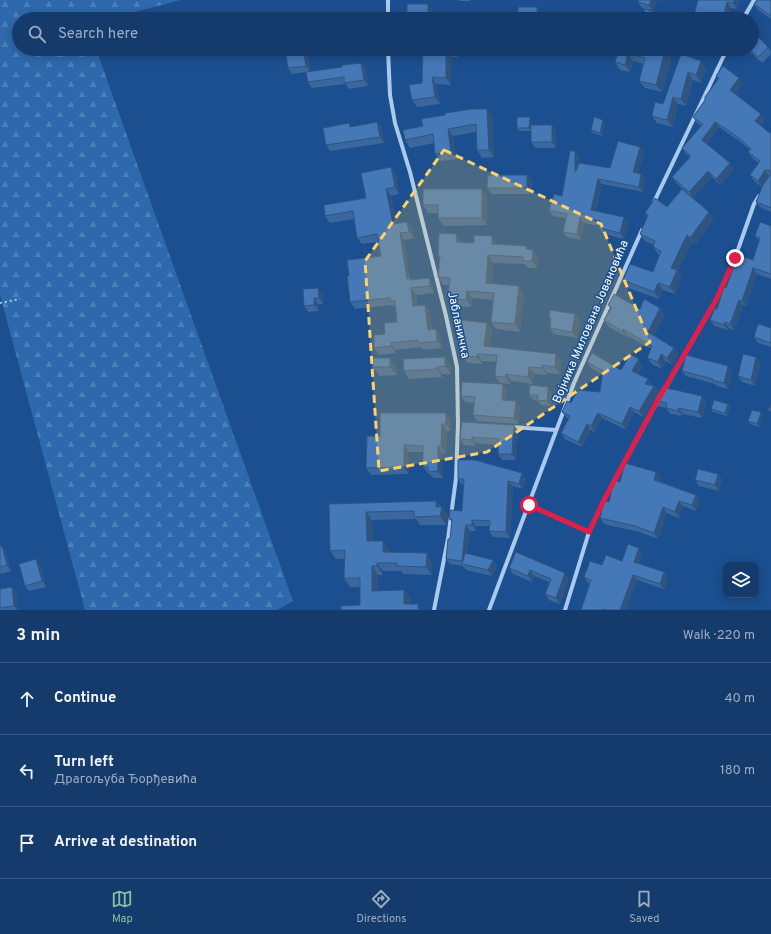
<!DOCTYPE html>
<meta charset="utf-8">
<style>
:root{--surface:#143b6b;--page:#1d4271;--text:#f1f3f6;--muted:#9dadc1;--line:#33557e;--accent:#8abfa5}
body{margin:0;font-family:Overpass,sans-serif;background:var(--page);color:var(--text)}
.controls{position:absolute;right:12px;bottom:12px;display:grid;overflow:hidden;border-radius:8px;box-shadow:0 2px 10px #0003}
.controls button{width:36px;height:36px;display:grid;place-items:center;padding:0;border:0;border-bottom:1px solid var(--line);background:var(--surface);color:var(--text);font:20px sans-serif}
.stop{position:absolute;width:12px;height:12px;margin:-9px;border:3px solid #e11d48;border-radius:50%;background:#fff}
.stop.end{background:#e11d48;border-color:#fff;box-shadow:0 1px 4px #0008}
.list{margin:0;padding:0;list-style:none}
h2{display:flex;justify-content:space-between;align-items:center;height:52px;margin:0;padding:0 16px;font-size:17px}
h2 small{font-size:13px;font-weight:400;color:var(--muted)}
.list li{display:grid;grid-template-columns:26px 1fr auto;gap:12px;align-items:center;box-sizing:border-box;height:72px;padding:0 16px;border-top:1px solid var(--line)}
.list b{display:block;font-size:15px;white-space:nowrap}
.list p{margin:0;font-size:13px;white-space:nowrap;color:var(--muted)}
.list em{font-size:13px;font-style:normal;color:var(--muted)}
.icon{flex:none;width:22px;height:22px;fill:none;stroke:currentColor;stroke-width:2;stroke-linecap:round;stroke-linejoin:round}
.map{position:relative;flex:none;width:771px;height:610px;overflow:hidden}
.search{position:absolute;background:var(--surface);box-shadow:0 2px 10px #0003;left:12px;right:12px;top:12px;height:44px;display:flex;align-items:center;gap:10px;box-sizing:border-box;padding:0 14px;border-radius:22px;color:var(--muted);font-size:15px}
.sheet{height:268px;background:var(--surface)}
nav{display:flex;justify-content:space-around;align-items:center;box-sizing:border-box;height:56px;border-top:1px solid var(--line);background:var(--surface);font-size:11px;color:var(--muted)}
nav a{display:grid;justify-items:center;gap:2px}
nav .on{color:var(--accent)}
.map>svg:first-child{display:block}
</style>
<div class="map">
<svg width="771" height="610" viewBox="0 0 771 610">
<defs>
<pattern id="forest-firs" width="22" height="20" patternUnits="userSpaceOnUse"><rect width="22" height="20" fill="#2e69ad"/><path d="M5 1l3.5 6h-7zM16 11l3.5 6h-7z" fill="#4d80b9"/></pattern>
</defs>
<rect width="100%" height="100%" fill="#1b4f8f"/>
<!-- forest -->
<path fill="url(#forest-firs)" d="M0,0H181L107,19H19V49H96L293,601L277,610H85L0,295Z"/>
<g fill="none" stroke-linecap="round" stroke-linejoin="round">
<!-- path -->
<path stroke="#a9c9ee" stroke-width="2" stroke-dasharray="2 3" stroke-linecap="butt" d="M0,303L20,299"/>
<!-- street -->
<path stroke="#a9c9ee" stroke-width="4" d="M388,19V0
M743,19L754,0
M388,49L390,95L395,123L410,172L446,316L457,367L458,423L456,478L448,539L434,610
M654,202L727,49
M663,392L716,300L735,258L754,204L759,196
M511,427L556,430
M529,505L589,532
M489,610L574,383L642,230
M565,610L589,532L604,500L658,400"/>
</g>
<!-- wall -->
<path fill="#3a679d" d="M459,0H470V1H459Z
M657,0L653,11L642,8L638,2Z
M698,0H739L737,9L731,8L728,19H693Z
M771,0V19L758,10L754,4Z
M768,47L771,52V54L762,63L747,49Z
M285,49H305L307,52L310,71L366,68L368,86L349,89L345,84L312,88L308,82L306,72L292,74L288,68Z
M423,49H458V57H451V85L436,84L440,104L417,107L412,100L422,83Z
M619,49L671,58L662,92L645,88L639,81L644,64L633,61L630,72L620,70L615,62Z
M709,49H716V51Z
M681,54L706,69L701,83L693,80L686,106L678,104L673,127L657,123L652,116L663,104Z
M716,76L743,84L735,94L765,119L760,126L771,134V212L760,207L756,202L769,176L762,187L754,181L750,175L759,163L752,158L748,152L750,150L742,143L719,127L707,144L734,169L720,185L712,177L693,198L676,183L672,177L690,157L686,154L682,148L701,126L697,123L693,117L705,100L718,79Z
M492,116L494,157L482,158L477,150L476,132L453,136L456,159L440,161L435,154L434,143L410,148L405,140Z
M532,120V125H552L556,131V148H535L531,142V131H519L517,128Z
M605,123L602,136L593,133L591,130Z
M351,126L381,127L384,143L330,151L326,145Z
M640,147L644,153L638,173L641,174L645,179L643,192L602,184L596,211L628,223L624,239L603,234L599,228V226L584,223L581,240L567,237L563,232L566,218L553,216L549,210L562,196L575,151L579,157V163L610,168Z
M391,167L396,174L399,194L391,196L396,224L407,222L412,229L414,238L404,240L410,279L429,278L433,285L434,293L416,295L417,306L425,305L430,312L432,330L436,329L440,336L442,348L423,350L421,347L395,350L396,353L379,355L374,348L385,334L397,322L396,308L393,305L355,309L350,302L349,276L381,256L378,242L362,244L357,238L354,219L330,223L325,216L366,198Z
M527,175L532,181L531,194H492L487,188Z
M487,196V225L444,226L438,218V213H428L423,205Z
M667,207L714,219L695,245L692,242L678,271L682,277L675,294L663,290L659,299L628,288L623,280L653,272L659,255L658,254L653,247L654,245L645,241L640,234L648,216L645,213Z
M771,226V279L757,274L746,306L743,305L734,330L729,328L728,330L714,326L710,320L717,309L726,288L753,260L759,241L755,236Z
M462,241V242L497,244L526,246L528,250H533L538,257L537,268H528L525,264L493,263L492,283L524,293L520,332L496,329L491,322L493,300L472,298V307L453,306L448,298L449,285H443L438,277L440,260L438,256Z
M303,289L322,294L323,304H318L319,311L308,312L304,306Z
M608,305L640,309L665,315L654,335L674,348L678,354L672,365L666,361L662,369L652,364L647,358L651,349L628,336L627,337L609,327L604,320L611,309Z
M575,314L580,320L577,338L554,334L550,328L551,321L549,318Z
M487,323L492,330L489,346L561,361L560,374L547,373V375L534,374L533,384L511,381L510,384L500,383L495,376L497,362L482,361V364L468,363L463,356L464,343L459,336Z
M771,328V347L758,343L754,337Z
M445,357L451,365V374H442V377L409,379L404,371Z
M756,357L761,363L755,386L742,382L738,376Z
M390,358L396,366L397,375L379,376L373,367Z
M587,362L621,370L643,365L638,374L648,379L652,384L651,385L654,386L659,392L643,417L634,412L626,430L602,418L595,432L591,430L582,447L565,439L561,433L569,419L566,417L562,412L571,403L600,392L603,375L591,368Z
M682,371L732,372L728,389L717,386L715,384L686,376Z
M507,390L506,400L520,407L518,424L477,421L473,415L474,403L465,402L461,396Z
M552,393L551,406L541,405L538,401L533,400L529,395Z
M702,396L706,402L702,418L683,414L682,416L670,414L666,408L658,406L654,400Z
M728,404L730,407L727,416L713,412L711,409Z
M761,412L763,415L759,427L750,424L748,421Z
M446,413L451,420V431H447L446,453H442L443,478H433L430,474H428L423,467V452H409V474L371,475L366,468L380,436Z
M514,425L518,431L516,460H502L498,454V445L476,443V446L464,445L460,439Z
M656,472L660,478L659,481L696,495L700,501L696,511L683,506L679,518L667,513L658,539L639,532L604,524L600,518L620,482Z
M718,474L722,480L719,491L699,486L695,480Z
M458,479H526L523,489L513,486L510,538L493,537L489,531V526H476V531H470L469,535L467,554L497,566L492,576L466,570L463,566L450,564L446,559L450,539L452,522L449,519L462,511L464,485H462Z
M436,501L448,516L446,525H420L416,519L372,520L373,541L389,549V552L432,562V575L403,574L401,571H383V575H378V591L404,590L410,599L360,605V587H350L344,578V559H336L330,551L329,504Z
M0,546L6,552L11,571L1,574L0,572Z
M516,552L569,579L560,604L549,600L545,594L549,582L534,576L532,582L513,574L509,568Z
M643,553L639,563L664,572L668,577L664,589L637,580L626,610H581L590,584L588,583L584,577L602,565L622,561Z
M40,565L46,587L29,591L25,586Z
M12,587L16,593L18,610H0V589Z"/>
<!-- shaded-wall -->
<path fill="#305480" d="M651,0H657L653,11L649,5Z
M734,0H739L737,9L733,3Z
M727,2L731,8L728,19H723Z
M428,4L432,10V19H428Z
M537,7L541,13V19H537Z
M303,49H305L307,52L310,72L306,66Z
M453,49H458V57L453,50Z
M446,50L451,57V85L446,78Z
M665,51L671,58L662,92L656,85Z
M628,53L633,61L630,72L625,65Z
M701,61L706,69L701,83L696,75Z
M361,63L366,68L368,86L364,80Z
M688,72L693,80L686,106L681,99Z
M432,77L436,84L440,104L435,97Z
M739,78L743,84L734,96L730,90Z
M673,97L678,104L673,127L667,120Z
M487,109L492,116L494,157L489,150Z
M761,114L765,119L759,127L755,121Z
M530,117L532,120V131L529,128Z
M603,120L605,123L602,136L600,133Z
M377,122L381,127L384,143L380,137Z
M715,122L719,127L706,145L702,140Z
M552,125L556,131V148L552,142Z
M448,129L453,136L456,159L451,152Z
M640,147L644,153L637,178L633,172Z
M575,151L579,157V176L575,171Z
M730,163L734,169L720,185L716,179Z
M391,167L396,174L399,194L395,187Z
M765,170L769,176L762,187L758,181Z
M708,171L712,177L693,198L689,192Z
M641,174L645,179L643,192L639,187Z
M527,175L532,181L531,194L527,188Z
M598,179L602,184L595,215L591,210Z
M386,189L391,196L398,231L393,224Z
M482,189L487,196V225L482,218Z
M709,212L714,219L695,245L690,238Z
M580,217L584,223L581,240L577,234Z
M624,217L628,223L624,239L620,233Z
M407,222L412,229L414,238L409,232Z
M400,233L404,240L410,279L415,285L407,279Z
M456,234L462,241V249L457,242Z
M687,235L692,242L678,271L682,277L675,294L670,287L671,268Z
M492,236L497,244V251L492,244Z
M533,250L538,257L537,268L532,261Z
M488,255L493,263L491,290L486,283Z
M753,268L757,274L746,306L742,301Z
M429,278L433,285L434,293L430,286Z
M658,283L663,290L659,299L654,292Z
M519,286L524,293L520,332L515,324Z
M318,288L322,294L323,304L319,298Z
M411,288L416,295L417,313L413,306Z
M467,291L472,298V307L466,300Z
M314,298L318,304L319,311L314,305Z
M739,300L743,305L734,330L730,324Z
M425,305L430,312L432,337L428,330Z
M660,308L665,315L652,338L648,332Z
M575,314L580,320L577,338L572,332Z
M725,322L729,328L728,330L724,325Z
M487,323L492,330L489,353L484,346Z
M436,329L440,336L442,348L437,341Z
M623,329L628,336L627,337L622,331Z
M391,343L395,350L396,353L391,346Z
M674,348L678,354L672,365L667,358Z
M477,354L482,361V364L477,357Z
M556,354L561,361L560,374L555,367Z
M661,354L666,361L662,369L658,362Z
M445,357L451,365V374L445,366Z
M756,357L761,363L755,386L751,380Z
M390,358L396,366L397,375L390,367Z
M639,359L643,365L636,377L632,371Z
M542,365L547,373V375L542,368Z
M728,366L732,372L728,389L724,383Z
M437,367L442,374V377L437,369Z
M529,367L534,374L533,384L528,377Z
M506,374L511,381L510,384L505,377Z
M648,379L652,384L649,390L645,384Z
M503,384L507,390L506,406L502,400Z
M654,386L659,392L643,417L639,411Z
M548,387L552,393L551,406L547,401Z
M702,396L706,402L702,418L698,412Z
M516,401L520,407L518,424L514,418Z
M728,404L730,407L727,416L725,413Z
M630,407L634,412L626,430L622,424Z
M678,408L683,414L682,416L678,411Z
M761,412L763,415L759,427L757,424Z
M446,413L451,420V431L446,424Z
M598,413L602,418L595,432L591,426Z
M442,424L447,431L446,453L441,446Z
M587,424L591,430L582,447L578,442Z
M514,425L518,431L516,460L512,454Z
M472,437L476,443V446L472,440Z
M404,445L409,452V474L404,467Z
M438,446L442,453L443,478L438,471Z
M656,472L660,478L658,485L654,480Z
M522,473L526,479L523,489L519,484Z
M718,474L722,480L719,491L715,485Z
M508,481L513,486L510,538L506,532Z
M696,495L700,501L696,511L692,505Z
M436,501L441,509L442,507L448,516L446,525L440,516L436,507Z
M679,501L683,506L679,518L675,512Z
M663,507L667,513L658,539L654,533Z
M366,512L372,520L373,550L367,541Z
M472,520L476,526V531L472,525Z
M466,525L470,531L469,535L466,565H464L462,561L465,530Z
M383,541L389,549V560L383,552Z
M2,546L6,552L11,571L7,565Z
M639,548L643,553L638,567L634,562Z
M427,553L432,562V575L426,567Z
M36,559L40,565L46,587L42,581Z
M493,560L497,566L492,576L488,570Z
M377,563L383,571V575L377,566Z
M372,566L378,575V599L372,591Z
M530,570L534,576L532,582L528,576Z
M664,572L668,577L664,589L660,584Z
M565,573L569,579L560,604L556,598Z
M633,575L637,580L626,610H620Z
M12,587L16,593L18,610H17L14,606Z
M404,590L410,599V610L404,604Z
M418,604L422,610H418Z"/>
<!-- building -->
<path fill="#4478b7" stroke="#305480" d="M639,0H651L649,5L638,2Z
M698,0H734L733,3L727,2L723,19H693Z
M757,0H771V16L754,4Z
M407,4H428V19H407Z
M518,7H537V19H518Z
M645,9L678,19H648L643,17Z
M753,32L768,47L758,57L749,49H752V33Z
M285,49H303L306,66L288,68Z
M423,49H453V50H446V78L432,77L435,97L412,100L409,85L422,83Z
M619,49H658L665,51L656,85L639,81L645,58L628,53L625,65L615,62Z
M681,54L701,61L696,75L688,72L681,99L673,97L667,120L652,116L655,102L663,104Z
M361,63L364,80L344,83V77L308,82L306,72L342,67V65Z
M723,66L739,78L730,90L761,114L755,121L771,134V208L756,202L763,185L770,175V171L768,170H765L758,181L750,175L760,161L748,152L751,149L738,137L715,122L702,140L730,163L716,179L708,171L689,192L672,177L691,156L682,148L703,124L693,117L705,100V97L719,78L716,76Z
M472,109H487L489,150H477L476,124L448,129L451,152L435,154L433,134L405,140L403,130L423,126L421,119L445,115V113Z
M517,117H530L529,128H517Z
M594,117L603,120L600,133L591,130Z
M377,122L380,137L326,145L323,128L349,123L350,127Z
M531,125H552V142H531Z
M618,141L640,147L633,172L641,174L639,187L598,179L591,210L624,217L620,233L599,228L600,221L580,217L577,234L563,232L567,214L549,210L554,194L562,196L570,151H575V171H576L579,163L610,168Z
M391,167L395,187L386,189L393,224L407,222L409,232L400,233L407,279L410,278V280L429,278L430,286L411,288L413,306L425,305L428,330L436,329L437,341L418,343V340L391,343V346L374,348V335L385,334L384,323L397,322L395,301H391L390,298L350,302L347,276H349L347,260L381,256L377,234L357,238L353,211L325,216L324,205L366,198L361,173Z
M488,175H527V188H487Z
M423,189H482V218H438V205H423Z
M682,189L709,212L690,238L687,235L671,268L677,270L670,287L658,283L654,292L623,280L630,264L653,272L661,251L653,247L655,241L640,234L648,215L645,213L655,198L667,207Z
M760,222L771,226V274L753,268L742,301L739,300L730,324L725,322L724,325L710,320L715,308L717,309L724,287L726,288L738,255L753,260L760,238L755,236Z
M439,233L456,234L457,242L474,243V235L492,236V244L526,246V249L533,250L532,261H523V257L488,255L486,283L519,286L515,324L491,322L494,293L467,291L466,300L448,298L450,278L438,277L440,256H438Z
M318,288L319,298H314V305L304,306L303,289Z
M614,294L640,309L644,299L660,308L648,332L674,348L667,358L661,354L658,362L647,358L652,346L623,329L622,331L604,320L612,307L608,305Z
M550,310L575,314L572,332L550,328L551,319L549,318Z
M461,320L487,323L484,346L556,354L555,367L542,365V368L529,367L528,377L506,374L505,377L495,376L497,355L477,354V357L463,356L464,337L459,336Z
M758,324L771,328V343L754,337Z
M592,353L621,370L630,354L639,359L632,371L648,379L645,384L654,386L639,411L630,407L622,424L598,413L591,426L587,424L578,442L561,433L570,416L562,412L567,401L571,403L578,390L600,392L602,377L605,372L587,362Z
M743,354L756,357L751,380L738,376Z
M686,355L728,366L724,383L712,380L713,379L682,371Z
M445,357V366L437,367V369L404,371L403,359Z
M373,358H390V367H373Z
M462,382L503,384L502,400L516,401L514,418L473,415L475,397L461,396Z
M530,385L548,387L547,401L537,400L538,395H529Z
M662,387L702,396L698,412L678,408V411L666,408L667,403L654,400Z
M714,400L728,404L725,413L711,409Z
M771,403V411H768Z
M752,410L761,412L757,424L748,421Z
M380,413H446V424H442L441,446H438V471L428,472V467H423V446L404,445V467L366,468L367,436H380Z
M462,422L514,425L512,454H498L499,439L472,437V440L460,439Z
M458,460H475L522,473L519,484L508,481L506,532L489,531L490,521L472,520V525H466L465,530L462,561L446,559L448,539H450L452,519H449L450,510L462,511L464,479H458Z
M625,463L656,472L654,480L696,495L692,505L679,501L675,512L663,507L654,533L635,526L600,518L604,501L609,502L614,480L620,482Z
M698,469L718,474L715,485L695,480Z
M436,501V507H442L440,516L414,517V511L366,512L367,541H383V552L427,553L426,567L397,566V563H377V566H372V591L404,590V604H418V610H341V606L360,605V578H344L345,550L330,551L329,504Z
M628,544L639,548L634,562L664,572L660,584L633,575L620,610H606L603,609V610H581L591,580L584,577L590,561L602,565L606,555L622,561Z
M0,546H2L7,565L0,567Z
M516,552L565,573L556,598L545,594L551,579L530,570L528,576L509,568Z
M465,553L493,560L488,570L462,564Z
M36,559L42,581L25,586L19,564Z
M12,587L14,606L0,608V589Z"/>
<g fill="none" stroke-linecap="round" stroke-linejoin="round">
<!-- route -->
<path stroke="#e11d48" stroke-width="5" d="M529,505L589,532L604,500L656,403L716,300L735,258"/>
</g>
<!-- marked area -->
<path fill="#ffd166" fill-opacity="0.2" stroke="#ffd166" stroke-width="3" stroke-dasharray="8 5" stroke-linejoin="round" d="M444,150L601,224L650,342L487,452L379,471L365,261Z"/>
<g text-anchor="middle" dominant-baseline="central" stroke-width="3" stroke-linejoin="round" paint-order="stroke">
<!-- street labels -->
<g font-size="12" fill="#fff" stroke="#1b4f8f">
<text transform="translate(591 322) rotate(-67)">Војника Милована Јовановића</text>
<text transform="translate(458 325) rotate(78)">Јабланичка</text>
</g>
</g>
</svg>
<div class="controls">
<button><svg class="icon" aria-label="layers" viewBox="0 0 24 24"><path d="M12 4l9 5-9 5-9-5zM3 14l9 5 9-5"/></svg></button>
</div>
<div class="stop" style="left:529px;top:505px"></div>
<div class="stop end" style="left:735px;top:258px"></div>
<div class="search"><svg class="icon" aria-label="search" viewBox="0 0 24 24"><circle cx="10" cy="10" r="6"/><path d="M15 15l6 6"/></svg>Search here</div>
</div>
<section class="sheet">
<h2>3 min<small>Walk · 220 m</small></h2>
<ul class="list">
<li><svg class="icon" aria-label="ahead" viewBox="0 0 24 24"><path d="M12 20V5M6 11l6-6 6 6"/></svg><div><b>Continue</b></div><em>40 m</em></li>
<li><svg class="icon" aria-label="left" viewBox="0 0 24 24"><path d="M17 20v-9H6M10 6l-5 5 5 5"/></svg><div><b>Turn left</b><p>Драгољуба Ђорђевића</p></div><em>180 m</em></li>
<li><svg class="icon" aria-label="arrive" viewBox="0 0 24 24"><path d="M6 21V4h12l-3 4 3 4H6"/></svg><div><b>Arrive at destination</b></div></li>
</ul>
</section>
<nav>
<a class="on"><svg class="icon" aria-label="map" viewBox="0 0 24 24"><path d="M3 6l6-2 6 2 6-2v14l-6 2-6-2-6 2zM9 4v14M15 6v14"/></svg>Map</a>
<a><svg class="icon" aria-label="directions" viewBox="0 0 24 24"><path d="M12 3l9 9-9 9-9-9zM9 14v-3h6M13 9l2 2-2 2"/></svg>Directions</a>
<a><svg class="icon" aria-label="saved" viewBox="0 0 24 24"><path d="M7 4h10v16l-5-4-5 4z"/></svg>Saved</a>
</nav>
